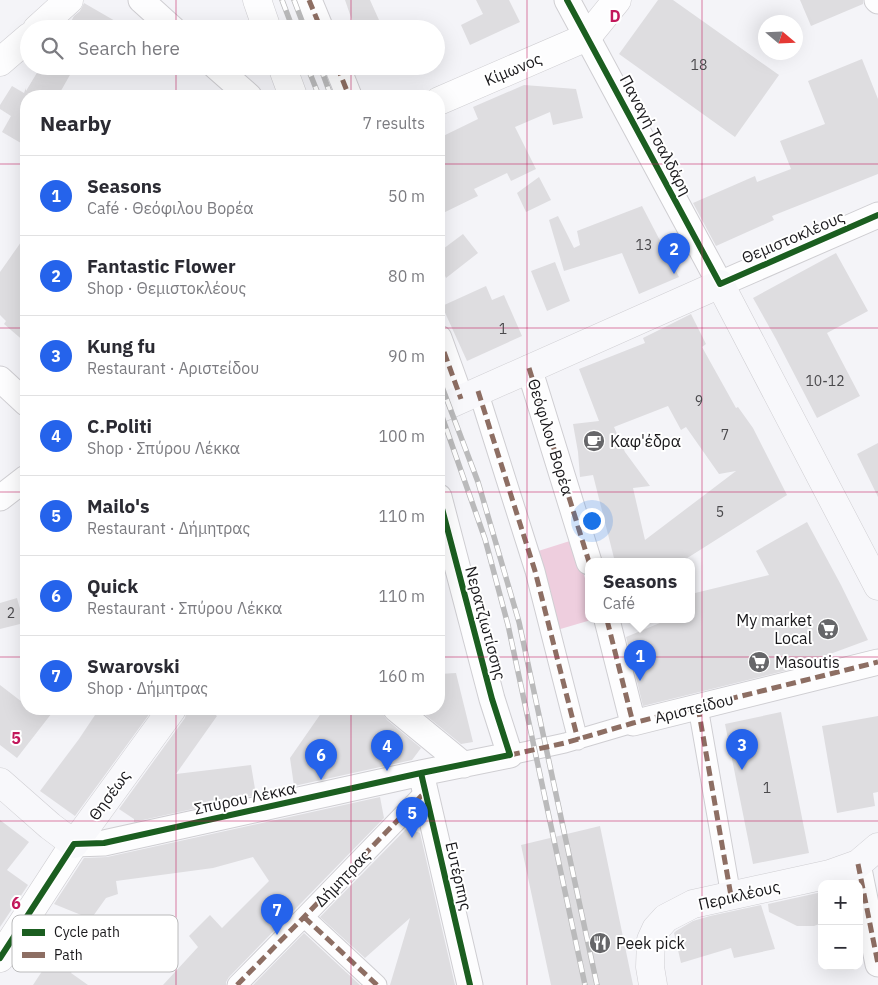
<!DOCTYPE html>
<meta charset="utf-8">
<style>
:root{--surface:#fff;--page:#f2f2f3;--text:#2b2b33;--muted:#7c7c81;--line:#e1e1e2;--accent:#2563eb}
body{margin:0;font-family:"IBM Plex Sans",sans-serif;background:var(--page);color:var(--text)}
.controls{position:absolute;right:15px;bottom:15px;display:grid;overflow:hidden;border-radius:10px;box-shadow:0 5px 20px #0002}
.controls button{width:45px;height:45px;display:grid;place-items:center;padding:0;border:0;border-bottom:1px solid var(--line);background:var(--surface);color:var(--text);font:25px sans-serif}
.compass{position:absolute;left:758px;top:15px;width:45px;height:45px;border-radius:50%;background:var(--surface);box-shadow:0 5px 20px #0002;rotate:109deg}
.you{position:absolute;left:591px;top:520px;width:18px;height:18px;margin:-12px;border:4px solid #fff;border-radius:50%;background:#1a73e8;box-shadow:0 0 0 8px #1a73e833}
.badge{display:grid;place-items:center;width:32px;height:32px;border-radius:50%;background:var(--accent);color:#fff;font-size:16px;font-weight:700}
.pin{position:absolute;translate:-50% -41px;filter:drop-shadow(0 1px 2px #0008)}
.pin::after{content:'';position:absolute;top:26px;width:18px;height:15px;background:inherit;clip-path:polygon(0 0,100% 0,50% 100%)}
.popup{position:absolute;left:585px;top:558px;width:110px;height:65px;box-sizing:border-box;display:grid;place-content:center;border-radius:10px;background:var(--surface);filter:drop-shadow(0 1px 4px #0005);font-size:16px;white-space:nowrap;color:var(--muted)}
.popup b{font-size:19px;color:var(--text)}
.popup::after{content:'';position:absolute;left:50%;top:100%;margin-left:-10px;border:10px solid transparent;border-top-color:var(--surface)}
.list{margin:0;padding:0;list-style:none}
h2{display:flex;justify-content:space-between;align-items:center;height:65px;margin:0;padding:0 20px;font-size:21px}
h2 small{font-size:16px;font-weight:400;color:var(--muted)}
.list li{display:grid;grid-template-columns:32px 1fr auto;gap:15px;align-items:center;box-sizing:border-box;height:80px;padding:0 20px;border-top:1px solid var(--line)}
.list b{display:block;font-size:19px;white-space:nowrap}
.list p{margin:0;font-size:16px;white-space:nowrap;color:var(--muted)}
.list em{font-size:16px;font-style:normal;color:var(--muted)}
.icon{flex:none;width:28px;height:28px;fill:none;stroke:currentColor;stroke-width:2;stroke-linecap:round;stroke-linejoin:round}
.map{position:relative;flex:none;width:878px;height:985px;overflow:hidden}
.search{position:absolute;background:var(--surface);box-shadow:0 5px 20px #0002;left:20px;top:20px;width:425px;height:55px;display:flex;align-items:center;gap:12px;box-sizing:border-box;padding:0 18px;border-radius:28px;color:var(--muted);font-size:19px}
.panel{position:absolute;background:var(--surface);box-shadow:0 5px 20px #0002;left:20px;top:90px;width:425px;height:625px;border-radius:20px}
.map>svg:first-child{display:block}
</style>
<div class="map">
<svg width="878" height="985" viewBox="0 0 878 985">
<rect width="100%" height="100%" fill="#f4f4f8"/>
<!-- green -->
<path fill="#eecede" d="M573,540L589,591V620H591L557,630L532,553Z"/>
<!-- building -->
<path fill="#dedde0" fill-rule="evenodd" d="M345,0H370L383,29H355Z
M476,0H509L520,22L470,45L461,25L483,14Z
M658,0H673L779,75L735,137L619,54Z
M800,0H863V4L811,26Z
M84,3L129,29H67L74,16L80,11Z
M862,59L878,99V174L772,216L774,220L716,246L693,203L755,176L757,182L791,169L780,141L825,124L808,81Z
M41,66H75L58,96H26V146L2,132L11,116L0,109V105L12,86L24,93L26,88V91Z
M524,85L576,89L583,118L553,125L550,112L515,127L536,169L511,181L507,173L474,189L478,196L439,215V138L478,119L473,107Z
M539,177L551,200L526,212L517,193Z
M642,206L679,277L639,294L622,253L564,271L549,220L558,216L574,248L580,245L577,231Z
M463,234L478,253L446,278L439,262V252Z
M26,235V343L4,324L6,321L0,315V272Z
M836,253L868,311L827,333L860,396L817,418L776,339L753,298Z
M555,262L570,301L547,311L531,271Z
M486,286L492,300L504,295L522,336L467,361L442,306Z
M691,314L706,344L702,347L736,408L738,407L753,428L787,495L681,562H615L593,475L580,477L578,452L573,424L599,421L579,369L645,343L643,338ZM668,406L681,430L686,427L719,474L736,471L645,540L633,488L650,486L625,452L614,427Z
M878,443V497L857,454Z
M807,522L841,585L868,640L784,671L643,706L626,637L667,620H691V594L769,575L756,551Z
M17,598L24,623L0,629V603Z
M456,673L473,742L461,744L418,709H439V674Z
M0,685L26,705V709H55L17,758L0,745Z
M99,709H153L75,816L40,791L79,739Z
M187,709H207L217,716L176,774L251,765L256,795L134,822V819L119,809L185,718Z
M324,709H382L383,714L387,720L421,748L412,760L294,786L290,758Z
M781,712L809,853L753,864L725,724Z
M878,716V792L873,793L875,806L837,813L822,726Z
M380,797L384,818L229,977L226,982V985H163L198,947L189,936L210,915L222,928L269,881L253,857L213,868L116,881L118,894L106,898L91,919L54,904L84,858L107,857Z
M0,820L29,842L7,870L28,885L0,927Z
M600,826L633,985H551L521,845Z
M407,828L420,833L455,985H390L410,918L365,958L320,917Z
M822,892V923L814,926H797L769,912L768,904Z
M761,905L775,949L734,958L731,948L681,963L674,933L676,931L693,921L710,916Z
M304,933L360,985H253Z
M54,953L74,967L71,973L88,985H33Z"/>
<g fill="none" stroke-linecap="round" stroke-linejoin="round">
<!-- pedestrian casing -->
<g stroke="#cfced2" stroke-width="21">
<path id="pedestrian" d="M478,391L535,571L578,740
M698,707L731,896
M510,755L565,743L633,723
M304,917L377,985
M237,985L304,917L425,792"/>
</g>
<!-- minor casing -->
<g stroke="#cfced2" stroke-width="27">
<path id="minor" d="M141,0L173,29
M309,0L321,29
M567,0L720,284L878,215
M877,0L878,1
M215,66L249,96
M337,66L349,96
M439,338L461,399
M529,368L589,562
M0,379L26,403
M0,498L26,478
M607,620L633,723L878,662
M396,709L464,765
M421,773L470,985
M74,844L104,843L421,773L510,755L492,699L439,497
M858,864L878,964"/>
</g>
<!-- tertiary casing -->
<g stroke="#cfced2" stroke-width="29">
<path id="tertiary" d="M257,0L267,29
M37,29L69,0
M0,62L29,37
M282,66L293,96
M439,101L587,37L617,0
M0,958L74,844"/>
</g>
<!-- secondary casing -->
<g stroke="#cfced2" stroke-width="29">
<path id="secondary" d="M439,409L720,284L878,586
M0,782L50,826L74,844L172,709
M653,985L650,967L651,940L656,929L666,918L693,904L830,874L858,864L878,847"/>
</g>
<!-- pedestrian -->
<use href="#pedestrian" stroke="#fdfdfe" stroke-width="19"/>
<!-- minor -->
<use href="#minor" stroke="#fdfdfe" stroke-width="25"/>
<!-- tertiary -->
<use href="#tertiary" stroke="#fdfdfe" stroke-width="28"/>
<!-- secondary -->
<use href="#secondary" stroke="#f8f8fb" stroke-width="28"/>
<!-- rail casing -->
<g stroke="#bababb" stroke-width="5.5">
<path id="rail" d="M282,0L293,29
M294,0L305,29
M307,66L319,96
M320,66L331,96
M439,379L478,482L519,622L597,985
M439,408L485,539L508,625L585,985"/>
</g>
<!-- rail -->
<use href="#rail" stroke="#fff" stroke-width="4" stroke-dasharray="11" stroke-linecap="butt"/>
<!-- quiet -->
<path stroke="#8d6e63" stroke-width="5" stroke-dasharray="10 5" stroke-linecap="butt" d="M309,0L321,29
M337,66L349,96
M439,338L461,399
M529,368L589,562
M478,391L535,571L578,740
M607,620L633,723
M698,707L731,896
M510,755L565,743L633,723L878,662
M858,864L878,964
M304,917L377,985
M237,985L304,917L425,792"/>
<!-- cycleway casing -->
<g stroke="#fff" stroke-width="9">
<path id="cycleway" d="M567,0L720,284L878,215
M421,773L470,985
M0,958L74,844L104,843L421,773L510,755L492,699L439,497"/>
</g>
<!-- cycleway -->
<use href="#cycleway" stroke="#1b5e20" stroke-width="6"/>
</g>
<!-- grid -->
<path fill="none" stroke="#c2185b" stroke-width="1" stroke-opacity="0.55" d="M176,0V29M351,0V29M527,0V985M702,0V985M176,66V96M351,66V96M0,164H26M439,164H878M0,328H26M439,328H878M0,492H26M439,492H878M0,657H26M439,657H878M176,709V985M351,709V985M0,821H878"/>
<!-- icons -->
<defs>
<g id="cafe-disc" transform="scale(1.125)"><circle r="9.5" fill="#666669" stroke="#fff"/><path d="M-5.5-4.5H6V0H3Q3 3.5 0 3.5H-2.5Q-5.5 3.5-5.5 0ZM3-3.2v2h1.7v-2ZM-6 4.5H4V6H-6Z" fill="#fff"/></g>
<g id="supermarket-disc" transform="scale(1.125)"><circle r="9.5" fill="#666669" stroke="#fff"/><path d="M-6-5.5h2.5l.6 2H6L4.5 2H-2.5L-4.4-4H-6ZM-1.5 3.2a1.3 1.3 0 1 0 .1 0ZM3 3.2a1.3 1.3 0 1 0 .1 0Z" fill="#fff"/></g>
<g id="restaurant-disc" transform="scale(1.125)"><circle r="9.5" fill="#666669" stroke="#fff"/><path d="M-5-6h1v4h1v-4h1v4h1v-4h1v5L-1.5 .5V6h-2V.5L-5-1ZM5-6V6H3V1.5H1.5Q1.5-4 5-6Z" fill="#fff"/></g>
</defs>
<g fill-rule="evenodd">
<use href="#cafe-disc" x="594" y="441"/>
<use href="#supermarket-disc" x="828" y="629"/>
<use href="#supermarket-disc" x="759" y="662"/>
<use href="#restaurant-disc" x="600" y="943"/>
</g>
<g text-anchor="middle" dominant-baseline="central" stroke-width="4" stroke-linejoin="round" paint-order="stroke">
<!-- number labels -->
<g font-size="14" fill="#4b4a4d">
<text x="699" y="65">18</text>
<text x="644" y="245">13</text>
<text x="503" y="329">1</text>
<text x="825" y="381">10-12</text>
<text x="699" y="401">9</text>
<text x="725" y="435">7</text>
<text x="720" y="512">5</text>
<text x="11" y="613">2</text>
<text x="767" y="788">1</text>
</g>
<!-- street labels -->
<g font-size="16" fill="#1a191c" stroke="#fff">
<text transform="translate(513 69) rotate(-23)">Κίμωνος</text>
<text transform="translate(656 135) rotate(62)">Παναγή Τσαλδάρη</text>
<text transform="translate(793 237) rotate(-23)">Θεμιστοκλέους</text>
<text transform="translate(551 437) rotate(73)">Θεόφιλου Βορέα</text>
<text transform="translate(486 623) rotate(75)">Νερατζιωτίσσης</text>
<text transform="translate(694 708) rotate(-14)">Αριστείδου</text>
<text transform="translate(109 795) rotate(-54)">Θησέως</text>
<text transform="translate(245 798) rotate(-12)">Σπύρου Λέκκα</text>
<text transform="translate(459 876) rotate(77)">Ευτέρπης</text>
<text transform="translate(342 878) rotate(-46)">Δήμητρας</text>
<text transform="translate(739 895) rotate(-13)">Περικλέους</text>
</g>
<!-- poi labels -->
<g font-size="16" fill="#1a191c" stroke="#fff" text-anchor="start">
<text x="610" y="441">Καφ'έδρα</text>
<text x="812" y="620" text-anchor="end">My market<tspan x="812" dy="18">Local</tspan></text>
<text x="775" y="662">Masoutis</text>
<text x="616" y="943">Peek pick</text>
</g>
</g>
<!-- legend -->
<rect x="12" y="915" width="166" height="57" rx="8" fill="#fff" stroke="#bababb" stroke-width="1"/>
<rect x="22" y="929" width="23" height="7" fill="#1b5e20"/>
<rect x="22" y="952" width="23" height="6" fill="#8d6e63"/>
<g font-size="14" fill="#1a191c">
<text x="54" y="937">Cycle path</text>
<text x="54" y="960">Path</text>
</g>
<g font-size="16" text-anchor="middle" font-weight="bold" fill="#c2185b" stroke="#fff" stroke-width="4" stroke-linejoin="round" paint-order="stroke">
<text x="615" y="22">D</text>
<text x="16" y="744">5</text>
<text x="16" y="909">6</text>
</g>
</svg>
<div class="controls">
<button>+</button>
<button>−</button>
</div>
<svg class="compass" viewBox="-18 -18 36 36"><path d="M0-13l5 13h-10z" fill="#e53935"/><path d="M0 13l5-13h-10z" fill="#7c7c81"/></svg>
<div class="you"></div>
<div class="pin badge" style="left:640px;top:681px">1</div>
<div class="popup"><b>Seasons</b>Café</div>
<div class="pin badge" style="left:674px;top:274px">2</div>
<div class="pin badge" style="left:742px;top:770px">3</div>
<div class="pin badge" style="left:387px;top:771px">4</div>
<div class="pin badge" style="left:412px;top:838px">5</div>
<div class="pin badge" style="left:321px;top:780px">6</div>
<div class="pin badge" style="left:277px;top:935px">7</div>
<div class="search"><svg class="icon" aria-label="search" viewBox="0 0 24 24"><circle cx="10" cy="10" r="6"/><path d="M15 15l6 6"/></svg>Search here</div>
<section class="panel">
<h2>Nearby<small>7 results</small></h2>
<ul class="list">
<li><span class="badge">1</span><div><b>Seasons</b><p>Café · Θεόφιλου Βορέα</p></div><em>50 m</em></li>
<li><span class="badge">2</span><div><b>Fantastic Flower</b><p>Shop · Θεμιστοκλέους</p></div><em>80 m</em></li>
<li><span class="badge">3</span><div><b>Kung fu</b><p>Restaurant · Αριστείδου</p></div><em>90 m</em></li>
<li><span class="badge">4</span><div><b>C.Politi</b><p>Shop · Σπύρου Λέκκα</p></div><em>100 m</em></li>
<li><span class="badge">5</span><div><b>Mailo's</b><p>Restaurant · Δήμητρας</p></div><em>110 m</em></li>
<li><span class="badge">6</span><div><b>Quick</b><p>Restaurant · Σπύρου Λέκκα</p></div><em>110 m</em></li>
<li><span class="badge">7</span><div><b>Swarovski</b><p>Shop · Δήμητρας</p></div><em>160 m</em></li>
</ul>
</section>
</div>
